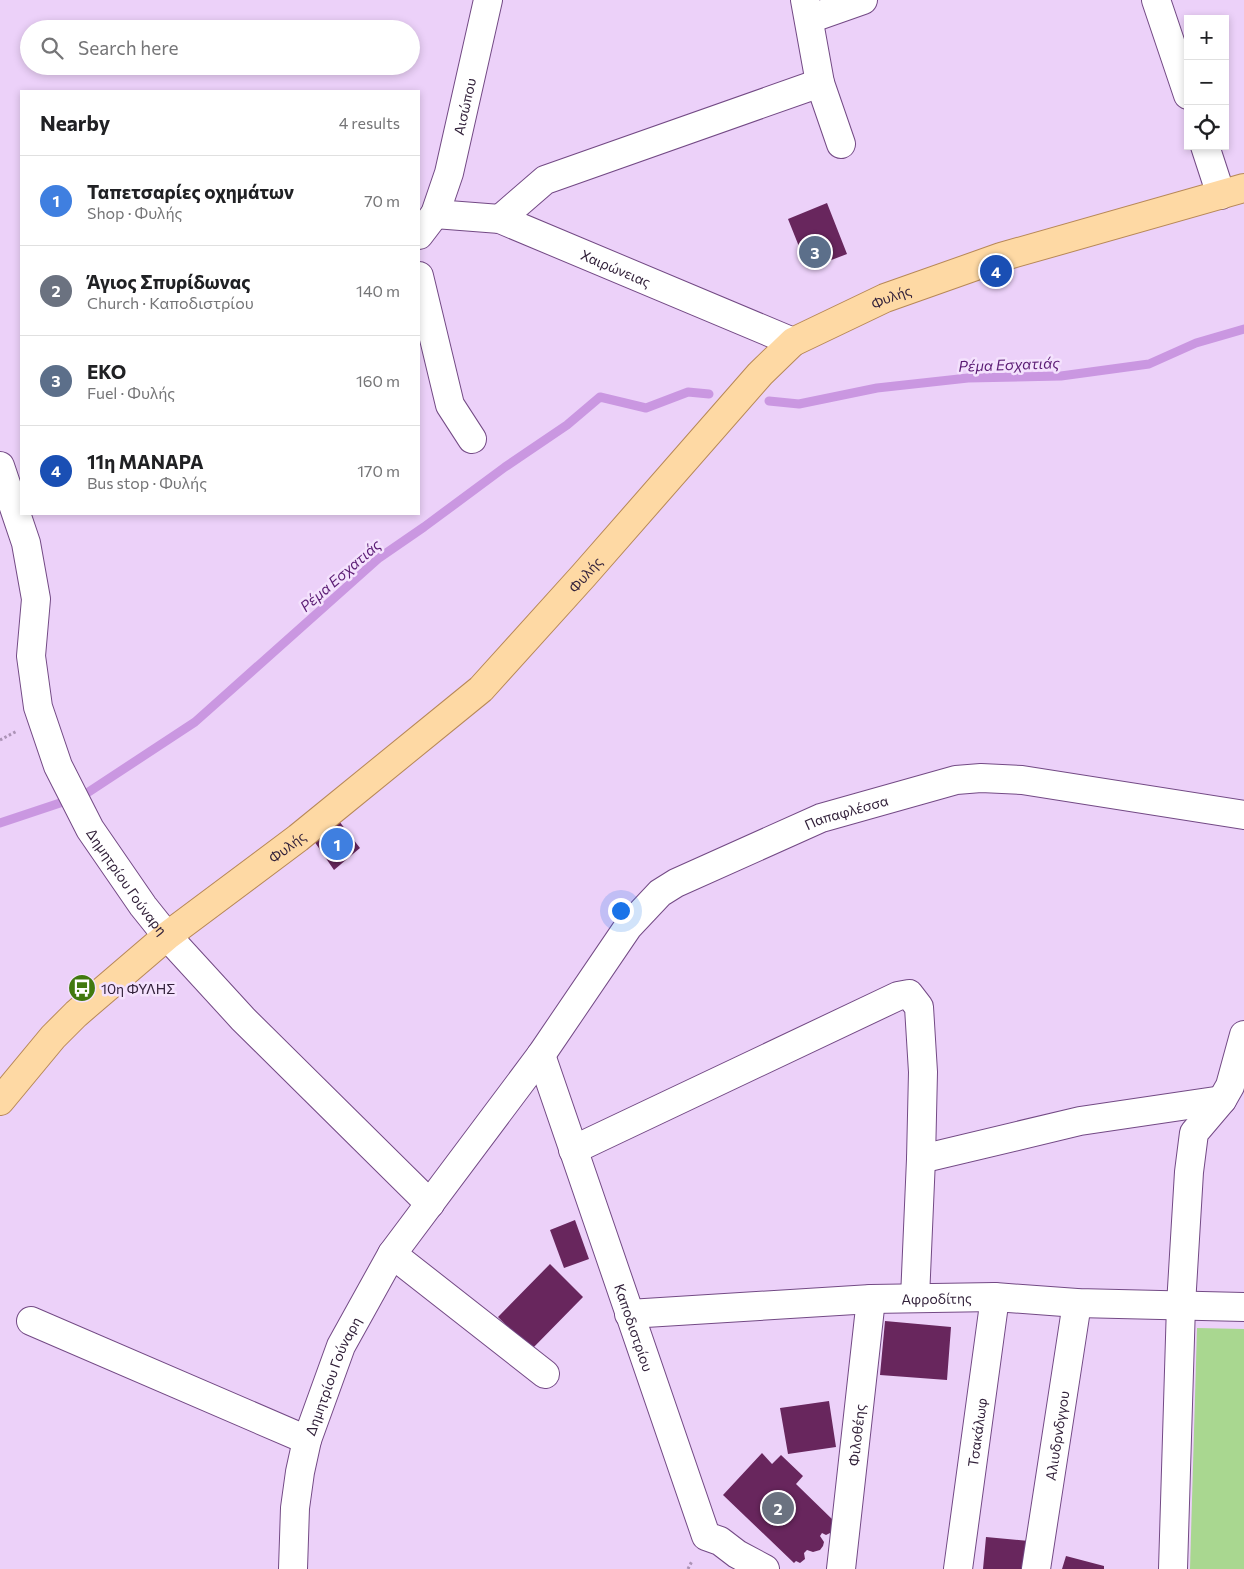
<!DOCTYPE html>
<meta charset="utf-8">
<style>
:root{--surface:#fff;--page:#f6f6f6;--text:#202124;--muted:#757577;--line:#e0e0e0;--accent:#41790f}
body{margin:0;font-family:Commissioner,sans-serif;background:var(--page);color:var(--text)}
.controls{position:absolute;right:15px;top:15px;display:grid;overflow:hidden;border-radius:0px;box-shadow:0 2px 8px #0003}
.controls button{width:45px;height:45px;display:grid;place-items:center;padding:0;border:0;border-bottom:1px solid var(--line);background:var(--surface);color:var(--text);font:25px sans-serif}
.you{position:absolute;left:620px;top:910px;width:18px;height:18px;margin:-12px;border:4px solid #fff;border-radius:50%;background:#1a73e8;box-shadow:0 0 0 8px #1a73e833}
.badge{display:grid;place-items:center;width:32px;height:32px;border-radius:50%;background:var(--accent);color:#fff;font-size:16px;font-weight:700}
.pin{position:absolute;translate:-50% -50%;border:2px solid #fff;box-shadow:0 1px 5px #0006}
.list{margin:0;padding:0;list-style:none}
h2{display:flex;justify-content:space-between;align-items:center;height:65px;margin:0;padding:0 20px;font-size:21px}
h2 small{font-size:16px;font-weight:400;color:var(--muted)}
.list li{display:grid;grid-template-columns:32px 1fr auto;gap:15px;align-items:center;box-sizing:border-box;height:90px;padding:0 20px;border-top:1px solid var(--line)}
.list b{display:block;font-size:19px;white-space:nowrap}
.list p{margin:0;font-size:16px;white-space:nowrap;color:var(--muted)}
.list em{font-size:16px;font-style:normal;color:var(--muted)}
.icon{flex:none;width:28px;height:28px;fill:none;stroke:currentColor;stroke-width:2;stroke-linecap:round;stroke-linejoin:round}
.map{position:relative;flex:none;width:1244px;height:1569px;overflow:hidden}
.search{position:absolute;background:var(--surface);box-shadow:0 2px 8px #0003;left:20px;top:20px;width:400px;height:55px;display:flex;align-items:center;gap:12px;box-sizing:border-box;padding:0 18px;border-radius:28px;color:var(--muted);font-size:19px}
.panel{position:absolute;background:var(--surface);box-shadow:0 2px 8px #0003;left:20px;top:90px;width:400px;height:425px;border-radius:0px}
.map>svg:first-child{display:block}
</style>
<div class="map">
<svg width="1244" height="1569" viewBox="0 0 1244 1569">
<rect width="100%" height="100%" fill="#ecd1f9"/>
<!-- green -->
<path fill="#a9d790" d="M1197,1328L1244,1329V1569H1190Z"/>
<g fill="none" stroke-linecap="round" stroke-linejoin="round">
<!-- stream -->
<path stroke="#ca97e1" stroke-width="9" d="M769,401L799,404L877,388L968,378L1061,376L1149,364L1196,343L1244,329
M0,823L84,795L195,722L379,558L424,527L505,467L567,425L600,397L646,408L688,392L709,394"/>
</g>
<!-- building -->
<path fill="#68265d" d="M827,203L847,254L808,269L788,219Z
M339,821L360,848L334,870L314,841Z
M575,1220L589,1259L564,1268L550,1230Z
M550,1264L583,1297L531,1350L498,1317Z
M885,1321L951,1327L947,1380L880,1375Z
M829,1401L836,1447L788,1454L780,1408Z
M762,1453L772,1464L781,1455L803,1476L796,1484L834,1521L832,1532L826,1535L822,1533L820,1536L824,1542L823,1546L820,1550L813,1552L807,1550L804,1553L805,1559L800,1563L796,1561L794,1563L723,1495Z
M986,1537L1029,1541L1026,1569H983Z
M1066,1556L1104,1566V1569H1062Z"/>
<g fill="none" stroke-linecap="round" stroke-linejoin="round">
<!-- minor casing -->
<g stroke="#734a85" stroke-width="30">
<g id="minor">
<path d="M805,0L820,83L841,144"/>
<path d="M1156,0L1188,95"/>
<path d="M809,19L863,0"/>
<path d="M1205,146L1221,195"/>
<path id="s1" d="M435,214L500,219L793,342"/>
<path d="M500,219L545,180L820,83"/>
<path id="s2" d="M419,235L435,214L449,173L488,0"/>
<path d="M419,276L450,405L472,439"/>
<path id="s3" d="M0,466L26,543L36,599L31,656L38,707L58,766L90,829L143,906L167,936L243,1019L430,1204"/>
<path id="s4" d="M541,1055L706,1536L720,1541L737,1554L765,1569"/>
<path d="M573,1150L898,996L909,994L919,1007L923,1072L921,1159L915,1298"/>
<path d="M921,1159L1080,1121L1222,1100"/>
<path d="M392,1254L545,1374"/>
<path id="s5" d="M629,1314L871,1299L995,1297L1077,1303L1244,1307"/>
<path d="M31,1321L307,1440"/>
<path id="s6" d="M293,1569L295,1508L300,1472L307,1440L341,1346L392,1254L541,1055L628,927L660,893L676,883L821,818L956,780L981,778L1022,780L1244,815"/>
<path id="s7" d="M841,1569L871,1299"/>
<path id="s8" d="M958,1569L995,1297"/>
<path id="s9" d="M1036,1569L1077,1303"/>
<path d="M1173,1569L1181,1305L1189,1172L1194,1133L1222,1100L1230,1086L1244,1035"/>
</g>
</g>
<!-- major casing -->
<g stroke="#b78857" stroke-width="30">
<g id="major">
<path id="s10" d="M0,1101L53,1037L76,1014L167,936L298,838L481,689L584,575L760,374L793,342L885,298L1001,257L1244,188"/>
</g>
</g>
<!-- path -->
<path stroke="#ab93b6" stroke-width="3" stroke-dasharray="2.5 2.5" stroke-linecap="butt" d="M0,740L17,731
M688,1569L692,1561"/>
<!-- minor -->
<use href="#minor" stroke="#fff" stroke-width="28"/>
<!-- major -->
<use href="#major" stroke="#fed9a4" stroke-width="28"/>
</g>
<!-- icons -->
<defs>
<g id="bus-disc" transform="scale(1.4375)"><circle r="9.5" fill="#41790f" stroke="#f4e2fd"/><path d="M-5-6H5V4H4V6H2V4H-2V6H-4V4H-5ZM-3.5-4V0h7V-4ZM-3.5 1.2v1.5H-2V1.2ZM2 1.2v1.5H3.5V1.2Z" fill="#fff"/></g>
</defs>
<g fill-rule="evenodd">
<use href="#bus-disc" x="82" y="988"/>
</g>
<g text-anchor="middle" dominant-baseline="central" stroke-width="5" stroke-linejoin="round" paint-order="stroke">
<!-- street labels -->
<g font-size="14" fill="#32213a" stroke="#f4e2fd">
<text stroke="none"><textPath href="#s2" startOffset="138">Αισώπου</textPath></text>
<text stroke="none"><textPath href="#s1" startOffset="191">Χαιρώνειας</textPath></text>
<text stroke="none"><textPath href="#s10" startOffset="1210">Φυλής</textPath></text>
<text stroke="none"><textPath href="#s10" startOffset="790">Φυλής</textPath></text>
<text stroke="none"><textPath href="#s6" startOffset="989">Παπαφλέσσα</textPath></text>
<text stroke="none"><textPath href="#s10" startOffset="385">Φυλής</textPath></text>
<text stroke="none"><textPath href="#s3" startOffset="444">Δημητρίου Γούναρη</textPath></text>
<text stroke="none"><textPath href="#s5" startOffset="308">Αφροδίτης</textPath></text>
<text stroke="none"><textPath href="#s4" startOffset="288">Καποδιστρίου</textPath></text>
<text stroke="none"><textPath href="#s6" startOffset="199">Δημητρίου Γούναρη</textPath></text>
<text stroke="none"><textPath href="#s8" startOffset="138">Τσακάλωφ</textPath></text>
<text stroke="none"><textPath href="#s7" startOffset="135">Φιλοθέης</textPath></text>
<text stroke="none"><textPath href="#s9" startOffset="135">Αλιυδρνδγγου</textPath></text>
</g>
<!-- poi labels -->
<g font-size="14" fill="#32213a" stroke="#f4e2fd" text-anchor="start">
<text x="101" y="988">10η ΦΥΛΗΣ</text>
</g>
<!-- water labels -->
<g font-size="15" font-style="italic" fill="#5b1c74" stroke="#f4e2fd">
<text transform="translate(1009 364) rotate(-2)">Ρέμα Εσχατιάς</text>
<text transform="translate(340 575) rotate(-41)">Ρέμα Εσχατιάς</text>
</g>
</g>
</svg>
<div class="controls">
<button>+</button>
<button>−</button>
<button><svg class="icon" aria-label="locate" viewBox="0 0 24 24"><circle cx="12" cy="12" r="6"/><path d="M12 2v4M12 18v4M2 12h4M18 12h4"/></svg></button>
</div>
<div class="you"></div>
<div class="pin badge" style="left:337px;top:844px;background:#3f7fe0">1</div>
<div class="pin badge" style="left:778px;top:1508px;background:#6b7280">2</div>
<div class="pin badge" style="left:815px;top:252px;background:#5c6f8a">3</div>
<div class="pin badge" style="left:996px;top:271px;background:#1a4fb4">4</div>
<div class="search"><svg class="icon" aria-label="search" viewBox="0 0 24 24"><circle cx="10" cy="10" r="6"/><path d="M15 15l6 6"/></svg>Search here</div>
<section class="panel">
<h2>Nearby<small>4 results</small></h2>
<ul class="list">
<li><span class="badge" style="background:#3f7fe0">1</span><div><b>Ταπετσαρίες οχημάτων</b><p>Shop · Φυλής</p></div><em>70 m</em></li>
<li><span class="badge" style="background:#6b7280">2</span><div><b>Άγιος Σπυρίδωνας</b><p>Church · Καποδιστρίου</p></div><em>140 m</em></li>
<li><span class="badge" style="background:#5c6f8a">3</span><div><b>EKO</b><p>Fuel · Φυλής</p></div><em>160 m</em></li>
<li><span class="badge" style="background:#1a4fb4">4</span><div><b>11η ΜΑΝΑΡΑ</b><p>Bus stop · Φυλής</p></div><em>170 m</em></li>
</ul>
</section>
</div>
